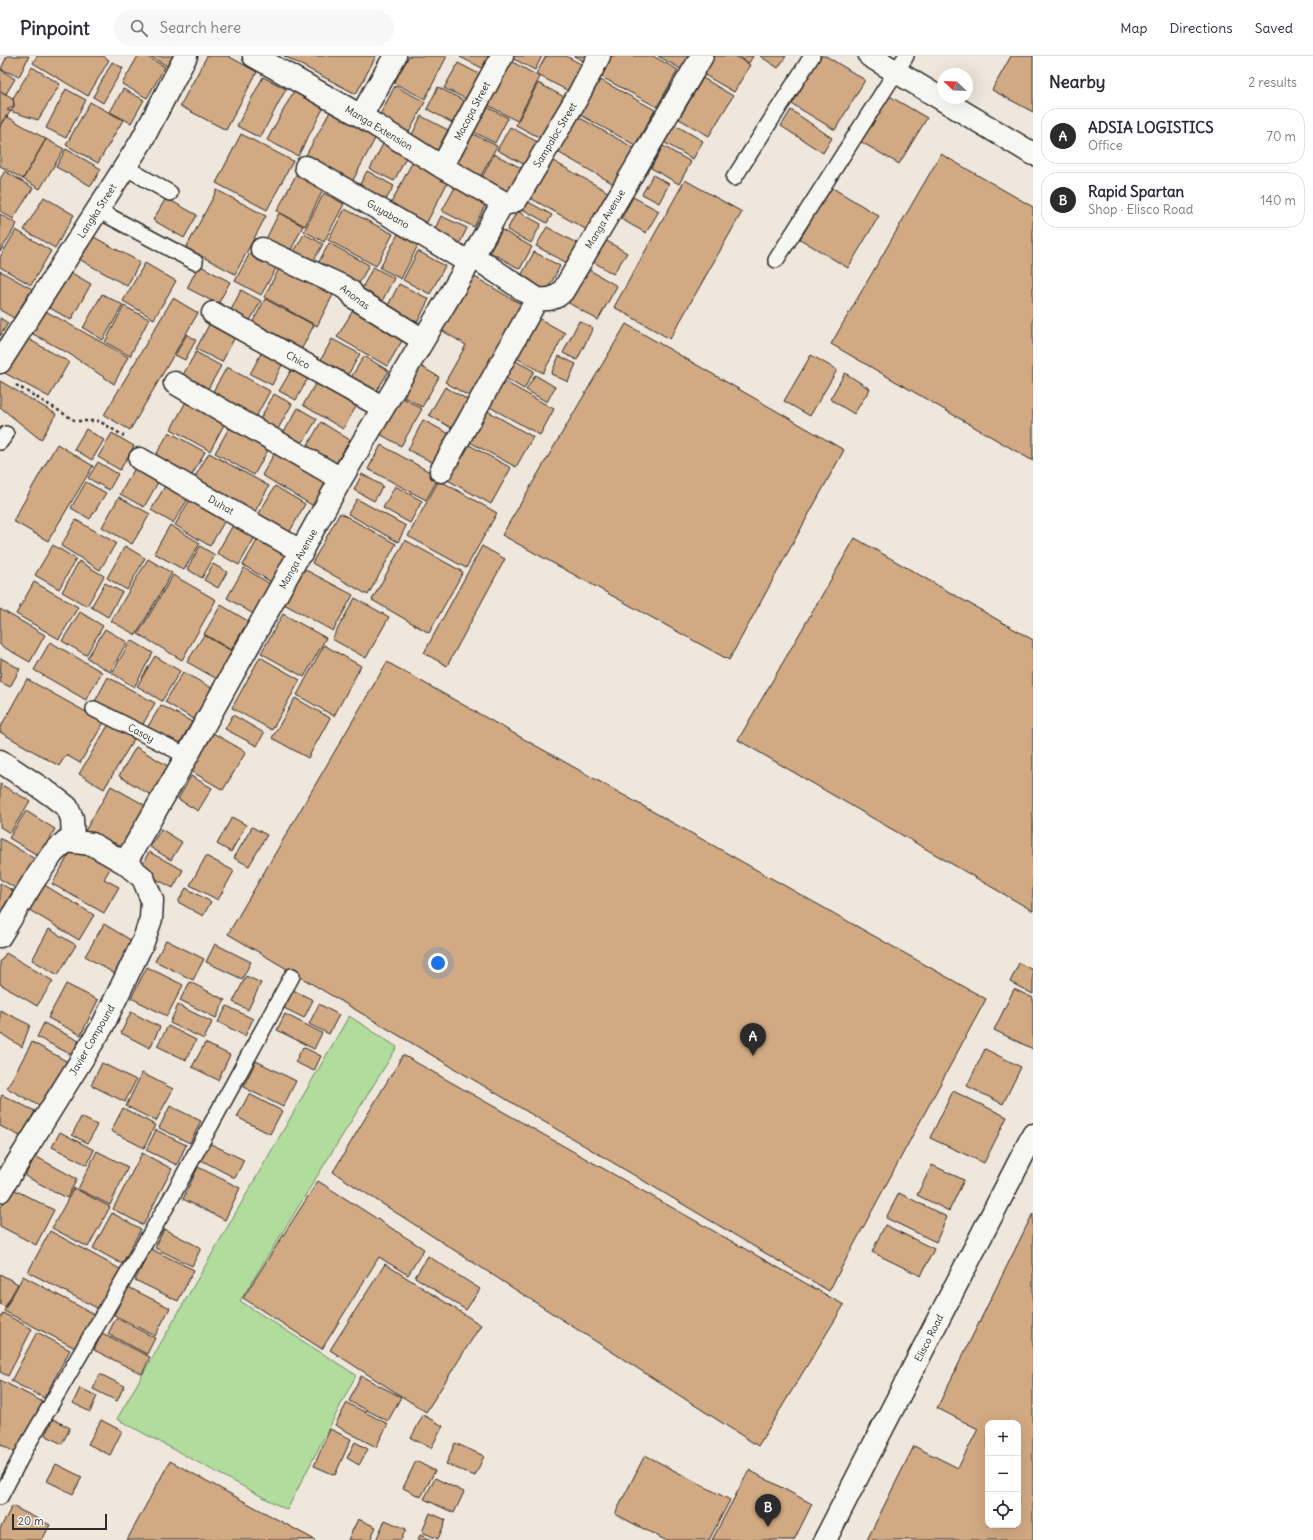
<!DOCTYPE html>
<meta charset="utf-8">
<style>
:root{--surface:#fff;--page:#f7f7f7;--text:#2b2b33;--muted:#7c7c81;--line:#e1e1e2;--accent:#2b2b2b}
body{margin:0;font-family:Delius,sans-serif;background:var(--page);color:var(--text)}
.controls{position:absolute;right:12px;bottom:12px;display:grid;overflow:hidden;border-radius:8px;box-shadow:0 4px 16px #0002}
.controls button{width:36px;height:36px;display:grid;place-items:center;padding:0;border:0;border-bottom:1px solid var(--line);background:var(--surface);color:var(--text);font:20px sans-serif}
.compass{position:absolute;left:937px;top:12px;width:36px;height:36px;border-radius:50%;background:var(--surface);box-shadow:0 4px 16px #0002;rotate:293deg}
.scale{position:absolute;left:12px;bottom:10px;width:95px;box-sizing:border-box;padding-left:4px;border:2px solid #2b2b2b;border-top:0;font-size:11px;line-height:14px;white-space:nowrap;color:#2b2b2b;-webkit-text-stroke:3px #f6f6f2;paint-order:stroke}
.you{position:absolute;left:438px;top:907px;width:14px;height:14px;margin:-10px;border:3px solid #fff;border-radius:50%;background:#1a73e8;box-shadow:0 0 0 6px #1a73e833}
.badge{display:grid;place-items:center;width:26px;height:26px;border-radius:50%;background:var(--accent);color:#fff;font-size:13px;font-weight:700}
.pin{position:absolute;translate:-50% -33px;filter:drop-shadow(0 1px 2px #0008)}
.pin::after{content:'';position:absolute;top:21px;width:14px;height:12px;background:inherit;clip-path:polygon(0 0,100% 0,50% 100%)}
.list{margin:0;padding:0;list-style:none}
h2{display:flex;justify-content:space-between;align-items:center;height:52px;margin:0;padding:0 16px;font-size:17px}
h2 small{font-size:13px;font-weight:400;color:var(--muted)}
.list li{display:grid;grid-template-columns:26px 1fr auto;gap:12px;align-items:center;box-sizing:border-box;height:56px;margin:0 8px 8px;padding:0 8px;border:1px solid var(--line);border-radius:16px}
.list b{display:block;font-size:15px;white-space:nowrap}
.list p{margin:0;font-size:13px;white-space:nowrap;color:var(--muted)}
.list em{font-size:13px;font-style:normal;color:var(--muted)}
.icon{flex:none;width:22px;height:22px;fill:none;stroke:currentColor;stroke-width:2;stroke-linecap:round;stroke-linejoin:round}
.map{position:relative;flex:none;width:1033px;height:1484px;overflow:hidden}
header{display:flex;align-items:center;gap:24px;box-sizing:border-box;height:56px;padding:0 20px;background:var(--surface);border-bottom:1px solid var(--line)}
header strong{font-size:19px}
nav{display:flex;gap:22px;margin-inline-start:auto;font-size:14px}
.search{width:280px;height:36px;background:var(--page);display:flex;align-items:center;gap:10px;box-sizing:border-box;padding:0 14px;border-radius:22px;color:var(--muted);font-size:15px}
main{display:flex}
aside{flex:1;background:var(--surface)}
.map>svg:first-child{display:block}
</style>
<header>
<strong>Pinpoint</strong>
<div class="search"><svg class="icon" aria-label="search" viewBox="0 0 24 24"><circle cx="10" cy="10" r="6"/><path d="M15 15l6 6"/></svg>Search here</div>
<nav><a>Map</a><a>Directions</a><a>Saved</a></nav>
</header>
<main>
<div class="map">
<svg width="1033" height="1484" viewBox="0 0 1033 1484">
<rect width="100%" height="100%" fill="#efe7dc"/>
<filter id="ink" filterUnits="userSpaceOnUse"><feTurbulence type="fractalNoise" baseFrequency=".025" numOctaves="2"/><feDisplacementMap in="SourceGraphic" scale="8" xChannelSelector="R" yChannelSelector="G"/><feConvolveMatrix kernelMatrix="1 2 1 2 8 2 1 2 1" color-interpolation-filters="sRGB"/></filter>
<g filter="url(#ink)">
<!-- green -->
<path fill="#b1dd9c" stroke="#6e8464" d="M349,960L397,991L240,1245L356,1319L287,1454L117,1363Z"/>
<!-- building -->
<path fill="#d1a982" stroke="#2b2b2b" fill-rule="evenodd" d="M7,0H29L19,21L1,13Z
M37,0H103L109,4L88,40L33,7Z
M138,0H146L165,11L147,42L122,28Z
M150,0H173L167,10Z
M207,0H228L257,16L226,74L180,50Z
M284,0H376L356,38Z
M409,0H447L425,43L394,27Z
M461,0H495L488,15L460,1Z
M508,0H542L535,14Z
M546,0H566L590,13L576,39L536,18Z
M574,0H596L591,9Z
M606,0H653L678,14L657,51L596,18Z
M658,0H688L681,13Z
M713,0H735L750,9L734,36L703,18Z
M738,0H753L749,7Z
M760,0H786L778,12Z
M821,0H826L865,24L835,74L792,48Z
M1011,0H1033V56L992,34Z
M505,2L540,21L517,65L482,46Z
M112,6L123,12L103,47L93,41Z
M458,7L483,20L470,45L444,32Z
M32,11L60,28L38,64L7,54L14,50L13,42Z
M0,13L15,23L6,38L0,35Z
M263,21L286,33L260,82L237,70Z
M597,22L655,54L635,89L577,57Z
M703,22L733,40L709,80L679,63Z
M538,27L568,43L546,85L516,69Z
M395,30L425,46L406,82L376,66Z
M438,31L470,48L458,70L427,53Z
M66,33L86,44L66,82L46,72Z
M123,33L144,44L131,67L110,56Z
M295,33L325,49L298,100L267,84Z
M0,35L13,42L14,50L0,71Z
M886,38L927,62L899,108L858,84Z
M90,46L123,64L98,107L66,89Z
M483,49L508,62L495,87L470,74Z
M331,54L377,79L352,126L305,101Z
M791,54L832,82L823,97L781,70Z
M573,58L634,92L614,128L554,94Z
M6,60L46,83L23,123L0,110V71Z
M421,60L448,74L436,97L410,83Z
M670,66L703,85L693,103L660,84Z
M510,71L545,90L533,113L497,94Z
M471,77L497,90L478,125L452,111Z
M241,78L293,105L267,154L216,127Z
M46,83L64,93L40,133L23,123Z
M385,84L409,96L394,125L370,113Z
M663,90L691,106L679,128L651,112Z
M66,93L101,113L91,130L56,111Z
M494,98L527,115L513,142L480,125Z
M941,98L1033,151V405L831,288Z
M415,101L451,120L426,168L390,149Z
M546,101L608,136L587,174L525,139Z
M5,115L33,132L13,163L0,155V123Z
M367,115L394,130L384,147L358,132Z
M297,117L324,132L305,170L277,155Z
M653,119L669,128L659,147L642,138Z
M459,124L490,140L474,171L442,155Z
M685,124L742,156L670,283L614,251Z
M831,131L879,160L848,212L800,183Z
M217,134L266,160L235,218L186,192Z
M324,137L344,148L324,186L304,175Z
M44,141L74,159L55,192L24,174Z
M633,141L659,155L646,177L621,163Z
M166,142L197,159L184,182L153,164Z
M521,142L552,159L547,167L517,150Z
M345,153L393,178L376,210L328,184Z
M517,155L541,168L531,187L507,174Z
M279,157L303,170L288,200L264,187Z
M0,158L17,168L0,196Z
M441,160L467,172L458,191L432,179Z
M547,171L578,188L567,207L536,190Z
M16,174L51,195L31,229L0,211V201Z
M502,174L532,191L520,213L490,196Z
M304,178L323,188L310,211L291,201Z
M398,178L418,189L401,223L380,212Z
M90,179L140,206L127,230L77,202Z
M602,182L627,197L613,218L589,203Z
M329,187L369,209L355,235L315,213Z
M252,193L279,207L261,239L235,225Z
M418,195L445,210L430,238L403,224Z
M534,196L560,210L547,235L521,220Z
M283,205L336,233L317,270L264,241Z
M145,207L176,225L154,263L123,245Z
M199,209L230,226L218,248L187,232Z
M373,211L394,222L379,251L358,240Z
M63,212L91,228L71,264L43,248Z
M586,212L617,230L598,264L567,246Z
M0,215L32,233L14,262L0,254Z
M468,217L524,250L470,341L445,326L466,289L436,271Z
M399,228L429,243L413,275L383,259Z
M241,234L261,245L247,270L228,260Z
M102,238L123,249L103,284L83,272Z
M173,242L198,257L130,374L104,359Z
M265,243L314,269L299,298L250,271Z
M124,250L149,263L130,300L105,286Z
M355,251L405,280L387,310L337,281Z
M42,253L128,301L114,328L68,297L33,278Z
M531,258L565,277L543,317L509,298Z
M0,262L8,267L0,280Z
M579,265L593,272L577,304L563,297Z
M210,267L235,281L222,306L196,293Z
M626,268L844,394L729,604L502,479Z
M187,278L196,284L185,304L175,299Z
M21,279L69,306L49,341L1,315Z
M332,283L360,298L345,324L318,309Z
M264,292L285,303L272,329L250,318Z
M196,296L221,310L205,338L180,324Z
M811,299L837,314L810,360L784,345Z
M364,300L389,315L375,337L350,323Z
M559,300L576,308L568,326L551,318Z
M510,302L534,315L524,333L500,319Z
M296,306L312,315L296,344L279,335Z
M417,308L439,321L422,351L399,338Z
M227,311L270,335L252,368L208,344Z
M845,317L870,333L854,358L830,343Z
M535,319L555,331L547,346L526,334Z
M320,320L360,344L343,373L303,349Z
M500,323L554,353L540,379L486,349Z
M0,325L56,358L41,384L0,351Z
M445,331L470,345L455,374L429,359Z
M274,338L292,348L274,380L256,370Z
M399,340L422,353L401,390L378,377Z
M188,342L227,363L210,395L171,373Z
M298,352L317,363L298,394L280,383Z
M484,353L533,381L516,411L466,384Z
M423,364L453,380L438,409L408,394Z
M233,365L272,387L254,419L215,397Z
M321,366L350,384L331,416L302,399Z
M86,373L104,384L92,404L74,393Z
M169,376L205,396L188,426L152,406Z
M112,377L134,390L120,414L98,401Z
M462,385L511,412L491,448L442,421Z
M57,388L93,410L48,485L13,465Z
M381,389L439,421L426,444L368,413Z
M278,391L332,422L315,451L262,419Z
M209,397L269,430L251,463L190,429Z
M98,406L118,418L109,434L88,422Z
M138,407L161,421L144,451L120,438Z
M362,418L383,430L374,445L354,434Z
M439,424L497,457L466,512L408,480Z
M168,425L191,438L173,467L151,454Z
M86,426L106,437L90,463L71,452Z
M275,430L305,448L289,477L258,459Z
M395,430L422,445L410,467L383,452Z
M192,440L227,461L210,490L175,469Z
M119,441L150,458L132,488L102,471Z
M357,443L406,470L398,486L348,458Z
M340,457L396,488L368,539L312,507Z
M237,462L259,474L239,509L217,497Z
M76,464L116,487L100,514L61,490Z
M170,469L200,487L184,514L154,497Z
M262,476L293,494L273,527L243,509Z
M855,482L1033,584V855L738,684Z
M405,484L463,516L429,577L372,544Z
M53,489L76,503L59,533L35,519Z
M125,490L145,502L127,534L107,522Z
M200,490L215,499L202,522L187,513Z
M482,490L505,503L447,610L424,597Z
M148,503L172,517L136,579L111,565Z
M79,505L104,520L87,550L62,536Z
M213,508L227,516L218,532L204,524Z
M244,512L272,529L255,559L227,542Z
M304,513L353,539L333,575L284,548Z
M173,519L216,544L182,604L138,578Z
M34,526L78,551L59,583L16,558Z
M105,527L122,536L108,561L91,551Z
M355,542L389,561L366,602L332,583Z
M221,549L248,565L231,594L204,578Z
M0,553L45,579L30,606L0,589Z
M80,556L103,570L86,599L62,585Z
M283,558L326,582L304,621L261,597Z
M105,573L127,586L110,616L87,602Z
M204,579L240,600L224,627L187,606Z
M131,584L153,597L134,631L112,617Z
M50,586L102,616L86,644L34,614Z
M324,589L361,610L334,660L297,639Z
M155,600L180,615L162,645L137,630Z
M260,601L300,624L272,674L232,652Z
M1,602L20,613L10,631L0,626Z
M387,606L986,943L829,1235L228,878Z
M183,616L217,635L199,666L165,646Z
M108,621L155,647L139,675L93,649Z
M27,623L104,666L80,707L66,699L59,710L0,676V672Z
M295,642L330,662L308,702L272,682Z
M161,649L192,666L178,690L147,672Z
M233,659L264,677L257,690L225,673Z
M109,668L134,683L104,733L79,718Z
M213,677L246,696L223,734L191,715Z
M136,691L173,713L156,742L119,720Z
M191,720L212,732L198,755L178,743Z
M0,728L30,745L10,777L0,771Z
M111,730L148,751L121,797L85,775Z
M26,755L55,773L39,800L9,782Z
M232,761L246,769L231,796L217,788Z
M252,771L267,779L249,810L234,802Z
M161,773L182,786L171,804L150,791Z
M0,782L35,803L17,833L0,823Z
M74,790L111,811L104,823L119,831L104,857L52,828Z
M149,796L183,814L173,832L139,814Z
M206,800L234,815L218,844L190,829Z
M0,827L13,835L0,857Z
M41,827L94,859L79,884L26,852Z
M186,832L211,846L203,860L178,846Z
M104,868L139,889L120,921L85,900Z
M49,873L76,889L58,919L32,904Z
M166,884L204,903L193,924L155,905Z
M215,888L251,906L242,923L206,906Z
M6,897L53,925L37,950L0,928V906Z
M1019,907L1033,914V938L1010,926Z
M147,911L183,929L167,960L131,942Z
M246,920L261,927L248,954L233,946Z
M190,926L225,944L216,962L180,944Z
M66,928L98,944L81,979L48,962Z
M1014,933L1033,942V993L994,974Z
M293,934L313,944L304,962L284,952Z
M319,948L339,959L329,978L309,968Z
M178,949L212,966L204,983L170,967Z
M227,950L253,963L245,980L218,966Z
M0,954L30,969L22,991L0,977Z
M131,956L160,971L150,992L121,977Z
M285,958L322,977L314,993L277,974Z
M44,967L79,985L72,999L37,981Z
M168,970L196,984L186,1004L157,990Z
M32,986L68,1006L43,1052L7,1032Z
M205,987L230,999L218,1024L192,1011Z
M303,991L321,1000L314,1015L295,1006Z
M985,993L1021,1011L1003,1048L967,1030Z
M403,999L844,1249L758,1390L333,1116Z
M256,1005L296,1025L283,1051L243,1031Z
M102,1007L136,1024L125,1046L91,1029Z
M142,1017L173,1033L156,1065L126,1050Z
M953,1035L1007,1061L984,1107L930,1082Z
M249,1038L282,1055L270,1078L237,1061Z
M2,1039L35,1055L22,1081L0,1070V1044Z
M170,1050L201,1065L190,1087L159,1072Z
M123,1052L155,1069L144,1092L111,1075Z
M81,1061L97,1069L88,1087L72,1079Z
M156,1074L186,1089L177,1109L146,1094Z
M60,1076L94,1094L87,1109L52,1091Z
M209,1087L244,1104L235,1122L201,1104Z
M97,1095L128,1111L110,1149L78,1133Z
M142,1097L172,1113L143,1169L113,1153Z
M35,1100L77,1123L67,1142L25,1120Z
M932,1109L964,1124L949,1155L917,1139Z
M198,1111L240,1132L225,1164L183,1143Z
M318,1125L424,1193L408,1219L379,1201L322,1293L243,1242Z
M11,1132L54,1154L36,1189L0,1170V1153Z
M74,1132L110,1151L88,1191L52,1172Z
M899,1137L947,1161L936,1186L886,1162Z
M112,1157L141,1173L122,1208L93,1192Z
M1033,1157V1484H867L914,1390L958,1412L978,1373L937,1352ZM988,1367H1018V1469H988Z
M885,1169L934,1193L921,1220L872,1196Z
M164,1173L201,1192L192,1210L155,1192Z
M50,1175L122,1214L101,1254L28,1216Z
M151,1193L194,1214L178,1245L135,1224Z
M428,1200L480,1233L466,1254L415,1221Z
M385,1208L481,1269L426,1356L330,1294Z
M0,1218L18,1228L5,1251L0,1248Z
M23,1220L95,1259L77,1293L4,1255Z
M128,1231L170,1252L155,1280L114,1259Z
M3,1257L32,1273L8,1320L0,1316V1263Z
M116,1262L155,1282L147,1298L108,1278Z
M37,1276L70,1294L44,1342L11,1325Z
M102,1277L150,1301L142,1318L94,1294Z
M100,1318L124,1330L117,1345L93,1333Z
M361,1320L401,1341L388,1365L349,1345Z
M0,1324L43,1346L16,1397L0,1388Z
M80,1332L97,1340L90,1356L73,1347Z
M347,1347L388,1368L376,1391L335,1369Z
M423,1359L443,1370L431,1392L411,1382Z
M53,1363L70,1372L62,1388L45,1379Z
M101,1364L122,1375L110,1399L88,1388Z
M330,1373L351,1383L335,1419L314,1410Z
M355,1386L368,1393L359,1409L347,1402Z
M455,1387L484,1400L475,1420L446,1408Z
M645,1399L730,1444L709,1484H665L615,1458Z
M170,1405L315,1484H127Z
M416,1405L435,1415L421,1441L403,1432Z
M56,1408L82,1421L73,1438L47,1425Z
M749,1414L812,1448L794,1484H712Z
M435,1422L464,1436L454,1457L424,1443Z
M12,1450L50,1469L42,1484H0V1473Z
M430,1457L446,1464L438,1483L422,1476Z
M358,1463L376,1471L370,1484H348Z
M385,1464L406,1473L401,1484H376Z
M420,1479L432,1484H418Z"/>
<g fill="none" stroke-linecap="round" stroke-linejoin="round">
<!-- lane casing -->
<g stroke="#2b2b2b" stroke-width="18">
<path id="lane" d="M125,111L170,137
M734,122L812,0
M96,155L105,158L195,206
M776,204L906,0
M0,386L6,378
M94,653L187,700
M0,1441L28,1388L170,1144L292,920"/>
</g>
<!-- street casing -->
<g stroke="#2b2b2b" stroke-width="25">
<path id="street" d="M254,0L361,60L442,111L503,146L509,147L516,144L578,40L599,0
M870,0L1033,98
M361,60L395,0
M306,111L415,174L468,206
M442,111L502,0
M262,193L342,230L351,236L355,242L423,284
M473,200L537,243C548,244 556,243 563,235L702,0
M213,257L382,351
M0,306L141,86L186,0
M175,327L341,423
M140,403L302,496
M441,415L537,243
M0,705L50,738L67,751L72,762L73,785
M125,807L187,700L341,423L473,200L503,146
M0,880L33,826L53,797L66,785L92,788L125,807L143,822L152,844L151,863L143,886L102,971L0,1135"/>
</g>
<!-- secondary casing -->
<g stroke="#2b2b2b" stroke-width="25">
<path id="secondary" d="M825,1484L1033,1079"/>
</g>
<!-- path -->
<path stroke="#2b2b2b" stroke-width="2.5" stroke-dasharray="3 3" stroke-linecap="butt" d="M16,329L76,365H99L124,380"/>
<!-- lane -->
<use href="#lane" stroke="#f6f6f2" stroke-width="15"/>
<!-- street -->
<use href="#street" stroke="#f6f6f2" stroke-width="22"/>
<!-- secondary -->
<use href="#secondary" stroke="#f6f6f2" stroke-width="22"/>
</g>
</g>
<g text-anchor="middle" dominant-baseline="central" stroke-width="3.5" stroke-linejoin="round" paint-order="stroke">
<!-- street labels -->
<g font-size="10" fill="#2b2b2b" stroke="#f6f6f2">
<text transform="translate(472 55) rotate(-62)">Macopa Street</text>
<text transform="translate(379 72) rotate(31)">Manga Extension</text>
<text transform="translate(555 79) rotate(-59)">Sampaloc Street</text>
<text transform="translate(97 155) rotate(-57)">Langka Street</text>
<text transform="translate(388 158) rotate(30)">Guyabano</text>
<text transform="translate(605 163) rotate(-59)">Manga Avenue</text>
<text transform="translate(355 241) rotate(37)">Anonas</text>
<text transform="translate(298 304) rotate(29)">Chico</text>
<text transform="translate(221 449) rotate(30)">Duhat</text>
<text transform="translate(298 503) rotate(-61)">Manga Avenue</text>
<text transform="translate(141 677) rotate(27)">Casoy</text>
<text transform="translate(92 984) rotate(-60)">Javier Compound</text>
<text transform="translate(929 1282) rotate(-63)">Elisco Road</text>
</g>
</g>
</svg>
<div class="controls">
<button>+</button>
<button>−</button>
<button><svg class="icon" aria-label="locate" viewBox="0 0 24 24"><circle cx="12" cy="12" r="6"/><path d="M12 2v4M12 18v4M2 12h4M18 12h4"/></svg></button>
</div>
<svg class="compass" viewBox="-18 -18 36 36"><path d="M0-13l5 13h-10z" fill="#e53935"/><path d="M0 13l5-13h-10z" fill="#7c7c81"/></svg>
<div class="scale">20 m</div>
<div class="you"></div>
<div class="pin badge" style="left:753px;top:1000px">A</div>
<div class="pin badge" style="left:768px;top:1471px">B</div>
</div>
<aside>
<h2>Nearby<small>2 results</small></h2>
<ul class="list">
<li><span class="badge">A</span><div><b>ADSIA LOGISTICS</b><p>Office</p></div><em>70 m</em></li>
<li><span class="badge">B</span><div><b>Rapid Spartan</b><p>Shop · Elisco Road</p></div><em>140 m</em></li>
</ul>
</aside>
</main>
